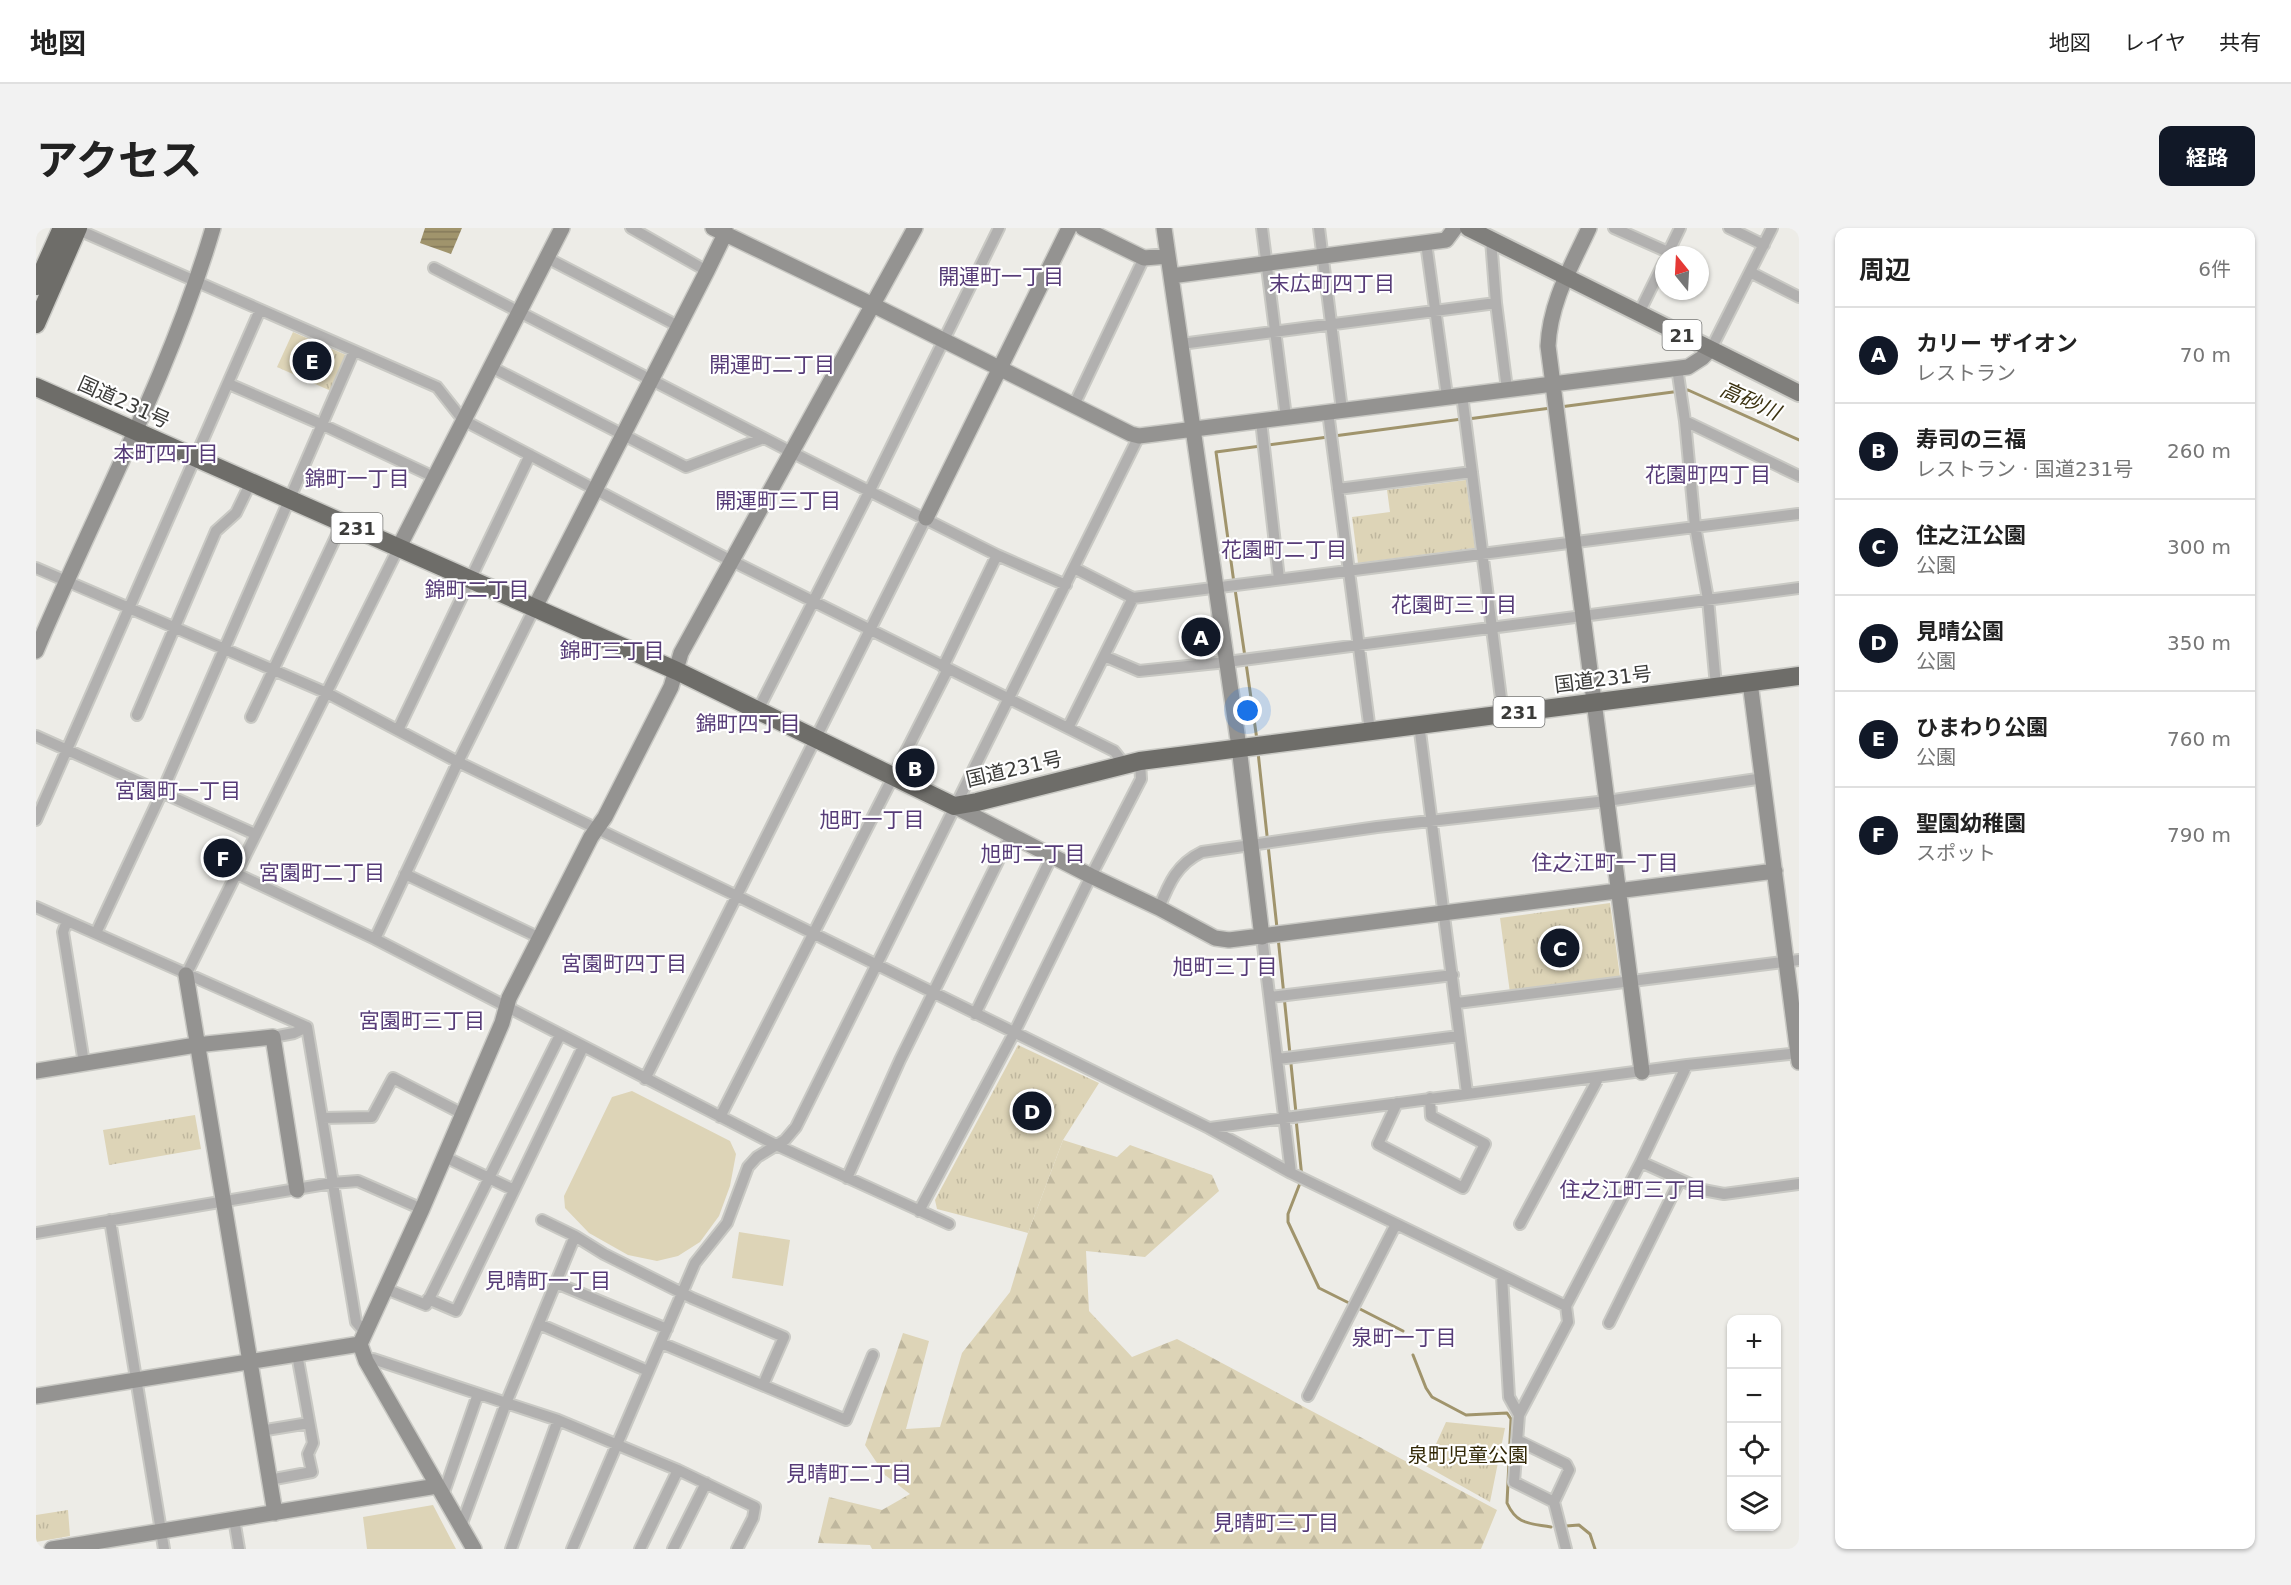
<!DOCTYPE html>
<html lang="ja">
<meta charset="utf-8">
<style>
:root{--surface:#fff;--page:#f2f2f2;--text:#222;--muted:#767676;--line:#e0e0e0;--accent:#111827}
body{margin:0;font-family:"DejaVu Sans","Noto Sans JP",sans-serif;background:var(--page);color:var(--text)}
.controls{position:absolute;right:18px;bottom:18px;display:grid;overflow:hidden;border-radius:12px;box-shadow:0 2px 4px #0004}
.controls button{width:54px;height:54px;display:grid;place-items:center;padding:0;border:0;border-bottom:2px solid var(--line);background:var(--surface);color:var(--text);font:30px sans-serif}
.compass{position:absolute;left:1619px;top:18px;width:54px;height:54px;border-radius:50%;background:var(--surface);box-shadow:0 2px 4px #0004;rotate:342deg}
.you{position:absolute;left:1212px;top:483px;width:21px;height:21px;margin:-15px;border:4px solid #fff;border-radius:50%;background:#1a73e8;box-shadow:0 0 0 9px #1a73e833}
.badge{display:grid;place-items:center;width:39px;height:39px;border-radius:50%;background:var(--accent);color:#fff;font-size:20px;font-weight:700}
.pin{position:absolute;translate:-50% -50%;border:3px solid #fff;box-shadow:0 2px 6px #0006}
.list{margin:0;padding:0;list-style:none}
h2{display:flex;justify-content:space-between;align-items:center;height:78px;margin:0;padding:0 24px;font-size:26px}
h2 small{font-size:20px;font-weight:400;color:var(--muted)}
.list li{display:grid;grid-template-columns:39px 1fr auto;gap:18px;align-items:center;box-sizing:border-box;height:96px;padding:0 24px;border-top:2px solid var(--line)}
.list b{display:block;font-size:22px;white-space:nowrap}
.list p{margin:0;font-size:20px;white-space:nowrap;color:var(--muted)}
.list em{font-size:20px;font-style:normal;color:var(--muted)}
.icon{flex:none;width:33px;height:33px;fill:none;stroke:currentColor;stroke-width:2;stroke-linecap:round;stroke-linejoin:round}
.map{position:relative;flex:none;width:1763px;height:1321px;overflow:hidden;border-radius:12px}
header{display:flex;align-items:center;gap:36px;box-sizing:border-box;height:84px;padding:0 30px;background:var(--surface);border-bottom:2px solid var(--line)}
header strong{font-size:28px}
nav{display:flex;gap:33px;margin-inline-start:auto;font-size:21px}
.intro{display:flex;align-items:center;justify-content:space-between;box-sizing:border-box;height:144px;padding:0 36px}
h1{margin:0;font-size:42px}
.button{padding:15px 27px;border-radius:12px;background:var(--accent);color:#fff;font-size:21px;font-weight:700}
main{display:flex;gap:36px;padding:0 36px}
aside{flex:1;background:var(--surface);border-radius:12px;box-shadow:0 2px 4px #0004}
.map>svg:first-child{display:block}
</style>
<header>
<strong>地図</strong>
<nav><a>地図</a><a>レイヤ</a><a>共有</a></nav>
</header>
<div class="intro"><h1>アクセス</h1><a class="button">経路</a></div>
<main>
<div class="map">
<svg width="1763" height="1321" viewBox="0 0 1763 1321">
<defs>
<pattern id="forest-firs" width="22" height="20" patternUnits="userSpaceOnUse" patternTransform="scale(1.5)"><rect width="22" height="20" fill="#ddd4b7"/><path d="M5 1l3.5 6h-7zM16 11l3.5 6h-7z" fill="#bfb79e"/></pattern>
<pattern id="park-tufts" width="24" height="20" patternUnits="userSpaceOnUse" patternTransform="scale(1.5)"><rect width="24" height="20" fill="#ddd4b7"/><path d="M3 7l-1-3M5 7V3M7 7l1-3M15 17l-1-3M17 17v-4M19 17l1-3" fill="none" stroke="#bfb79e"/></pattern>
<pattern id="water-rules" width="6" height="5" patternUnits="userSpaceOnUse" patternTransform="scale(1.5)"><rect width="6" height="5" fill="#a0946c"/><path d="M0 2.5h6" fill="none" stroke="#847a5a"/></pattern>
</defs>
<rect width="100%" height="100%" fill="#edece7"/>
<!-- forest -->
<path fill="url(#forest-firs)" d="M1027,912L1081,929L1094,917L1176,947L1183,963L1109,1029L1050,1023L1053,1083L1096,1129L1141,1111L1461,1282L1445,1321H836L834,1317L782,1315L793,1269L846,1282L874,1266L849,1247L829,1217L867,1105L893,1113L870,1201L904,1199L926,1125L974,1064L992,1005Z"/>
<!-- park -->
<path fill="url(#park-tufts)" d="M257,104L310,127L295,163L241,139Z
M1430,252L1439,320L1322,335L1316,289L1354,284L1351,262Z
M1574,675L1584,749L1474,765L1464,690Z
M982,817L1063,855L1027,912L992,1005L901,981L899,972Z
M159,887L165,921L73,937L67,902Z
M1410,1194L1469,1200L1454,1274L1390,1238Z
M32,1282L34,1308L0,1314V1287Z"/>
<!-- garden -->
<path fill="#ddd4b7" d="M596,863L694,913L700,926L694,958L683,988L664,1014L642,1028L621,1033L592,1027L553,1005L529,980L528,968L576,869Z
M703,1004L754,1012L747,1058L696,1050Z
M397,1277L420,1321H331L327,1289Z"/>
<!-- water -->
<path fill="url(#water-rules)" d="M389,0H426L415,26L384,15Z"/>
<g fill="none" stroke-linecap="round" stroke-linejoin="round">
<!-- stream -->
<path stroke="#a0946c" stroke-width="3" d="M1524,179L1652,162L1763,212
M1432,191L1515,180
M1298,208L1426,191
M1198,355L1180,224L1292,209
M1199,361L1209,429
M1210,435L1221,512
M1222,524L1241,700
M1242,709L1260,885
M1260,891L1266,950L1252,986V994L1283,1060L1313,1075
M1324,1081L1367,1103
M1377,1127L1390,1160L1396,1169L1430,1187L1471,1185L1475,1191L1471,1275C1481,1297 1493,1295 1515,1299
M1530,1298L1543,1297L1554,1306L1559,1321"/>
<!-- street casing -->
<g stroke="#c9c9c4" stroke-width="14">
<path id="street" d="M38,0L401,159L427,192L684,327L1078,523L1089,537
M595,0L671,43
M1226,0L1250,189
M1283,0L1306,182
M1578,0L1632,24
M1693,0L1728,17
M1455,12L1460,75L1471,161
M1390,15L1411,168
M1631,27L1644,0
M511,30L642,98
M398,40L765,229L961,327L1030,357
M1714,44L1763,69
M1603,85L1628,34
M1145,116L1460,75
M1675,121L1736,0
M455,139L650,239L728,210
M1641,140L1649,193L1659,298L1672,371L1680,458
M193,156L285,196L398,249
M1426,167L1467,486
M1038,177L1108,30
M1292,184L1334,503
M1225,193L1243,351
M1649,193L1763,248
M1302,261L1436,244
M0,340L291,465L422,534L701,668L1173,900L1255,945L1530,1078
M1038,340L1097,370L1762,286
M1068,428L1103,443L1191,434L1763,360
M907,439L961,327
M722,482L834,262L963,0
M101,487L180,303L200,285L215,254
M215,489L307,294
M1383,496L1431,865
M1032,500L1097,370
M362,502L494,227
M0,508L219,606
M0,592L224,82
M201,646L339,711L740,917L913,996
M369,646L504,710
M0,679L271,799L320,1094L330,1105
M1123,680C1133,655 1141,636 1166,624L1341,599L1571,573L1728,550
M31,693L27,704L48,835
M60,705L126,564L318,123
M1226,709L1255,945
M339,711L422,534L498,381
M150,747L363,319
M1234,769L1417,747
M1421,775L1763,732
M939,786L1016,628
M237,809L258,805L271,799
M1242,831L1423,808
M609,851L890,290
M1361,875L1342,916L1427,960L1449,916L1395,888L1394,870
M684,889L912,441
M286,890L336,889L357,850L427,886
M1174,900L1651,837L1763,825
M409,929L478,962
M1605,934L1667,962L1688,966L1763,956
M811,950L864,832L975,607
M883,983L978,805L1055,648L1105,551L1104,533
M74,992L128,1321
M506,992L539,1008L568,1026L656,1070L748,1109L727,1157
M1484,996L1563,849
M0,1005L296,955L322,953L386,981
M1466,1048L1473,1169L1483,1187L1478,1254L1518,1274L1530,1321
M520,1055L631,1101
M350,1061L390,1077L524,807
M392,1071L420,1083L547,819
M1573,1095L1644,952
M503,1096L612,1143
M625,1115L810,1192L837,1127
M330,1133L337,1131L522,1192L642,1242L719,1279L717,1290L701,1321
M1272,1168L1360,996
M1483,1187L1532,1094L1530,1078L1605,934L1651,837
M224,1203L273,1195
M1481,1212L1530,1236L1533,1242L1518,1274
M233,1252L276,1244L272,1226L277,1215L261,1126
M407,1267L442,1166
M198,1291L203,1321
M425,1298L470,1175L539,1008
M475,1321L522,1192
M536,1321L659,1035L691,995L712,939L721,929L749,912L760,899L1103,208
M604,1321L642,1242
M637,1321L670,1255"/>
</g>
<!-- secondary casing -->
<g stroke="#c9c9c4" stroke-width="18">
<path id="secondary" d="M677,0L837,77L1095,206L1103,208L1652,139L1666,130L1675,121
M1047,0L1108,30L1132,28
M1128,0L1203,519L1226,709
M1553,0C1535,39 1514,74 1512,118L1606,844
M1135,48L1410,12L1419,0
M890,290L1033,0
M363,319L526,0
M498,381L671,43L689,6V0
M0,423C59,283 134,146 177,0
M1714,454L1763,834
M918,578L1055,648L1123,680L1179,710L1193,712L1739,643
M150,747L239,1285
M0,843L160,817L237,809L261,962
M324,1116L386,981L466,795L473,770L555,609L569,589L635,459L645,425L879,0
M324,1116L330,1133L438,1321
M0,1168L324,1116
M16,1321L401,1258"/>
</g>
<!-- primary casing -->
<g stroke="#c9c9c4" stroke-width="20">
<path id="primary" d="M1432,0L1763,165"/>
</g>
<!-- highway casing -->
<g stroke="#c9c9c4" stroke-width="21">
<path id="highway" d="M0,58L26,0
M0,96L42,0
M0,159L641,443L918,578L941,574L1104,533L1763,448"/>
</g>
<!-- street -->
<use href="#street" stroke="#b1b0af" stroke-width="10"/>
<!-- secondary -->
<use href="#secondary" stroke="#949391" stroke-width="15"/>
<!-- primary -->
<use href="#primary" stroke="#807f7c" stroke-width="16"/>
<!-- highway -->
<use href="#highway" stroke="#6e6d69" stroke-width="18"/>
</g>
<g text-anchor="middle" dominant-baseline="central" stroke-width="4.5" stroke-linejoin="round" paint-order="stroke">
<!-- shield labels -->
<g fill="#fff" stroke="#767674" stroke-width="1.5">
<rect x="1626.5" y="92" width="39" height="30" rx="4.5"/>
<rect x="295.5" y="285" width="51" height="30" rx="4.5"/>
<rect x="1457.5" y="469" width="51" height="30" rx="4.5"/>
</g>
<g font-size="18" font-weight="bold" fill="#3b3b39">
<text x="1646" y="107">21</text>
<text x="321" y="300">231</text>
<text x="1483" y="484">231</text>
</g>
<!-- street labels -->
<g font-size="20" fill="#3b3b39" stroke="#fff">
<text transform="translate(88 174) rotate(24)">国道231号</text>
<text transform="translate(1567 451) rotate(-7)">国道231号</text>
<text transform="translate(978 541) rotate(-13)">国道231号</text>
</g>
<!-- park labels -->
<g font-size="20" fill="#322806" stroke="#fff">
<text x="1432" y="1227">泉町児童公園</text>
</g>
<!-- neighbourhood labels -->
<g font-size="21" fill="#573c78" stroke="#fff">
<text x="965" y="49">開運町一丁目</text>
<text x="1296" y="56">末広町四丁目</text>
<text x="736" y="137">開運町二丁目</text>
<text x="130" y="226">本町四丁目</text>
<text x="1672" y="247">花園町四丁目</text>
<text x="321" y="251">錦町一丁目</text>
<text x="742" y="273">開運町三丁目</text>
<text x="1248" y="322">花園町二丁目</text>
<text x="441" y="362">錦町二丁目</text>
<text x="1418" y="377">花園町三丁目</text>
<text x="576" y="423">錦町三丁目</text>
<text x="712" y="496">錦町四丁目</text>
<text x="142" y="563">宮園町一丁目</text>
<text x="836" y="592">旭町一丁目</text>
<text x="997" y="626">旭町二丁目</text>
<text x="1569" y="635">住之江町一丁目</text>
<text x="286" y="645">宮園町二丁目</text>
<text x="588" y="736">宮園町四丁目</text>
<text x="1189" y="739">旭町三丁目</text>
<text x="386" y="793">宮園町三丁目</text>
<text x="1597" y="962">住之江町三丁目</text>
<text x="512" y="1053">見晴町一丁目</text>
<text x="1368" y="1110">泉町一丁目</text>
<text x="813" y="1246">見晴町二丁目</text>
<text x="1240" y="1295">見晴町三丁目</text>
</g>
<!-- water labels -->
<g font-size="21" font-style="italic" fill="#3b3210" stroke="#fff">
<text transform="translate(1714 173) rotate(24)">高砂川</text>
</g>
</g>
</svg>
<div class="controls">
<button>+</button>
<button>−</button>
<button><svg class="icon" aria-label="locate" viewBox="0 0 24 24"><circle cx="12" cy="12" r="6"/><path d="M12 2v4M12 18v4M2 12h4M18 12h4"/></svg></button>
<button><svg class="icon" aria-label="layers" viewBox="0 0 24 24"><path d="M12 4l9 5-9 5-9-5zM3 14l9 5 9-5"/></svg></button>
</div>
<svg class="compass" viewBox="-18 -18 36 36"><path d="M0-13l5 13h-10z" fill="#e53935"/><path d="M0 13l5-13h-10z" fill="#767676"/></svg>
<div class="you"></div>
<div class="pin badge" style="left:1165px;top:409px">A</div>
<div class="pin badge" style="left:879px;top:540px">B</div>
<div class="pin badge" style="left:1524px;top:720px">C</div>
<div class="pin badge" style="left:996px;top:883px">D</div>
<div class="pin badge" style="left:276px;top:133px">E</div>
<div class="pin badge" style="left:187px;top:630px">F</div>
</div>
<aside>
<h2>周辺<small>6件</small></h2>
<ul class="list">
<li><span class="badge">A</span><div><b>カリー ザイオン</b><p>レストラン</p></div><em>70 m</em></li>
<li><span class="badge">B</span><div><b>寿司の三福</b><p>レストラン · 国道231号</p></div><em>260 m</em></li>
<li><span class="badge">C</span><div><b>住之江公園</b><p>公園</p></div><em>300 m</em></li>
<li><span class="badge">D</span><div><b>見晴公園</b><p>公園</p></div><em>350 m</em></li>
<li><span class="badge">E</span><div><b>ひまわり公園</b><p>公園</p></div><em>760 m</em></li>
<li><span class="badge">F</span><div><b>聖園幼稚園</b><p>スポット</p></div><em>790 m</em></li>
</ul>
</aside>
</main>
